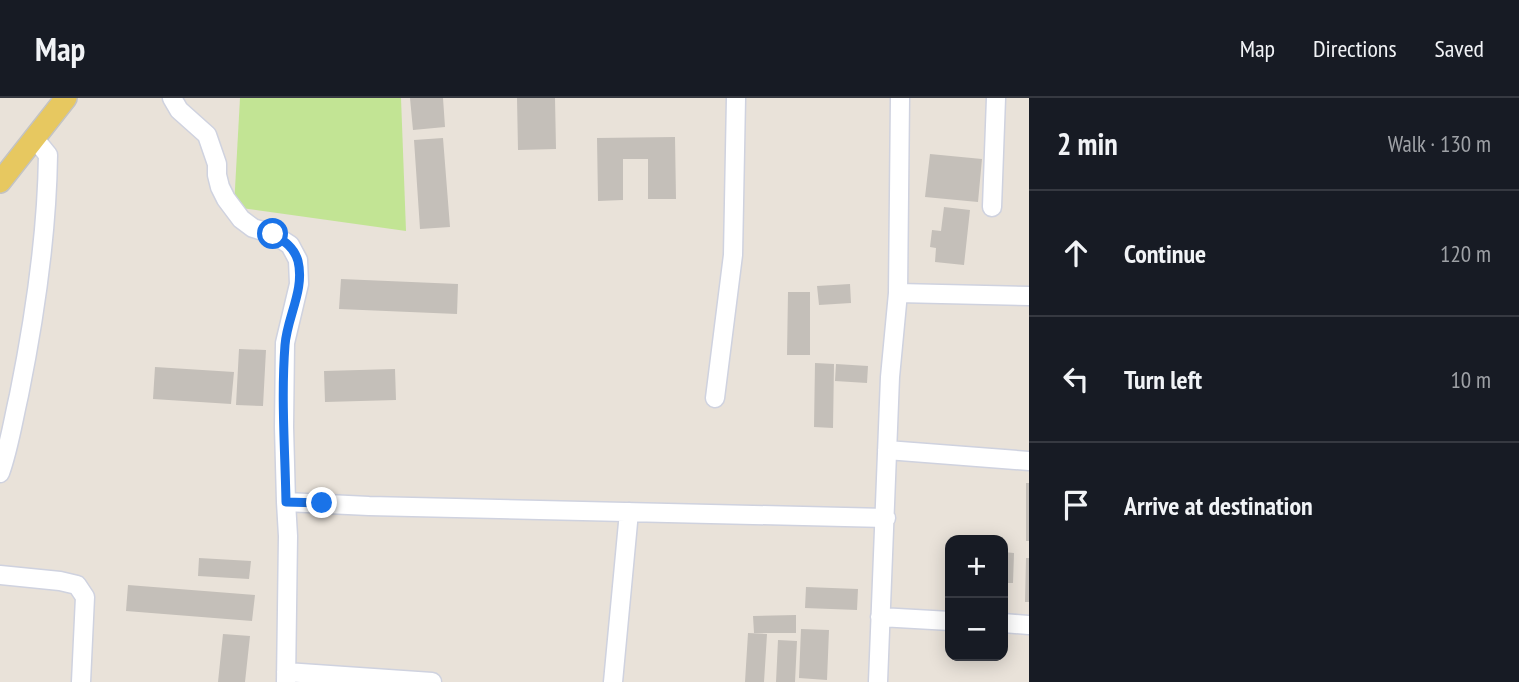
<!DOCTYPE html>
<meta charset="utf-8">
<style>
:root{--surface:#171b24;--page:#242831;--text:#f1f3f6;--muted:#9ea1a6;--line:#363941}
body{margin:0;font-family:"PT Sans Narrow",sans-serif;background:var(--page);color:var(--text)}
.controls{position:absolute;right:21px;bottom:21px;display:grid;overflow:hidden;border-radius:14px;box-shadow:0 4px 18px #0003}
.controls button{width:63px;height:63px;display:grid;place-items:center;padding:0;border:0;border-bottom:2px solid var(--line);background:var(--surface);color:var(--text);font:35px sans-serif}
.stop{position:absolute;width:21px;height:21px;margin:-16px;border:5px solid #1a73e8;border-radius:50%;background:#fff}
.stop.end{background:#1a73e8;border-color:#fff;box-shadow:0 2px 7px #0008}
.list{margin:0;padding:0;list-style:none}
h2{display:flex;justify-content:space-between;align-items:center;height:91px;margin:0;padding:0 28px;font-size:30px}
h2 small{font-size:23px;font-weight:400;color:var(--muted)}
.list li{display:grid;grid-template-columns:46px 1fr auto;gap:21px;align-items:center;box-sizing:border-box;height:126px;padding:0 28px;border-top:2px solid var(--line)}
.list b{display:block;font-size:26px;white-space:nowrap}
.list em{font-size:23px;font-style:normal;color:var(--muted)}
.icon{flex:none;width:38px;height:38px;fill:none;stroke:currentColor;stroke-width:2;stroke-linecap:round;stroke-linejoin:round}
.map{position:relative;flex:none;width:1029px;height:584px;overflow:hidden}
header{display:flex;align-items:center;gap:42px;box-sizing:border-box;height:98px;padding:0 35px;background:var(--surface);border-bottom:2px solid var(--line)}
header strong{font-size:33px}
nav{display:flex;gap:38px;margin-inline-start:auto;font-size:24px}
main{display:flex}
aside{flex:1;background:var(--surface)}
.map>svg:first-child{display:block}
</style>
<header>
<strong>Map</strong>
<nav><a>Map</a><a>Directions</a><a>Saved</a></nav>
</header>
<main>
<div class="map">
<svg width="1029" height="584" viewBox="0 0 1029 584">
<rect width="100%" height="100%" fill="#e9e2d9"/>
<!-- pitch -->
<path fill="#c2e494" d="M240,0H401L406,133L234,109Z"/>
<!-- building -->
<path fill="#c4bfb9" d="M410,0H443L445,29L413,32Z
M517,0H555L556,51L518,52Z
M675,39L676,101H648V61H623V102L598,103L597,40Z
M443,40L450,129L420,131L414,42Z
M930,56L982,61L978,104L925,99Z
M944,109L970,112L964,167L935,164L936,150L930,149L932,132L941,133Z
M341,181L458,186L457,216L339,211Z
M850,186L851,205L819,207L817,188Z
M788,194H810V257H787Z
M239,251L266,252L263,308L236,307Z
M815,265L834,266L833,330L814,329Z
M836,266L868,268L867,285L835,283Z
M155,269L234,274L231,306L153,301Z
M395,271L396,302L325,304L324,273Z
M1026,385H1029V443H1026Z
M1003,454L1014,455L1013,485H1003Z
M199,460L251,463L249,481L198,478Z
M1026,460H1029V504H1025Z
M128,487L255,497L252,523L126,513Z
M806,489L858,491L857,512L805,510Z
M796,517V535H754L753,518Z
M801,531L829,532L827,582L799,580Z
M748,535L767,536L764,584H745Z
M223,536L250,538L245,584H218Z
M778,542L797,543L795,584H776Z"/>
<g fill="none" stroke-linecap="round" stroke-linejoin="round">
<!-- minor casing -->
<g stroke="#cfd2df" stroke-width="21">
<path id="minor" d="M172,0L179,12L207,37L217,66V77L220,89L226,101L241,121L253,130L273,136L290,147L298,162L299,186L285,245L284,329L286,404
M992,109L996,0
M898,195L1029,198
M715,300L733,157L736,0
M887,352L1029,363
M0,375C9,350 13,323 19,297C35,218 47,137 48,57L35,41
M0,477L60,483L77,487L85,499L81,584
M880,519L950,523
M1003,525L1029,527
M286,574L432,584
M286,584L288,438L286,404L369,408L886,420
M613,584L629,414
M878,584L890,279L898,195L900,0"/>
</g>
<!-- major casing -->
<g stroke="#c3c3c3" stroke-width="24">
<path id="major" d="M0,84L66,0"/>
</g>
<!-- minor -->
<use href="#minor" stroke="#fff" stroke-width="18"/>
<!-- major -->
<use href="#major" stroke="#e7c860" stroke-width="21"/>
</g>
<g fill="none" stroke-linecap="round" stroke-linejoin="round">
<!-- route -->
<path stroke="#1a73e8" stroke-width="9" d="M273,136C284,143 294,149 298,163C305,192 287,219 285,247C281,299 285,352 286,404L322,405"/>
</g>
</svg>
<div class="controls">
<button>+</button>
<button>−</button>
</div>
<div class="stop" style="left:273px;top:136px"></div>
<div class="stop end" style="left:322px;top:405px"></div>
</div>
<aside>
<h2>2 min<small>Walk · 130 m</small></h2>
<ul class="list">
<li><svg class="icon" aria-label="ahead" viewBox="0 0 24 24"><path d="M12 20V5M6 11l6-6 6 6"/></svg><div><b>Continue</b></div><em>120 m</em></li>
<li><svg class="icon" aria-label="left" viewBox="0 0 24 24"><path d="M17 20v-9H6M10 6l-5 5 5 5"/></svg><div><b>Turn left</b></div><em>10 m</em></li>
<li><svg class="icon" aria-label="arrive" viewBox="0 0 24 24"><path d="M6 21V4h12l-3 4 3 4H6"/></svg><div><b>Arrive at destination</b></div></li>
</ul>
</aside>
</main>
